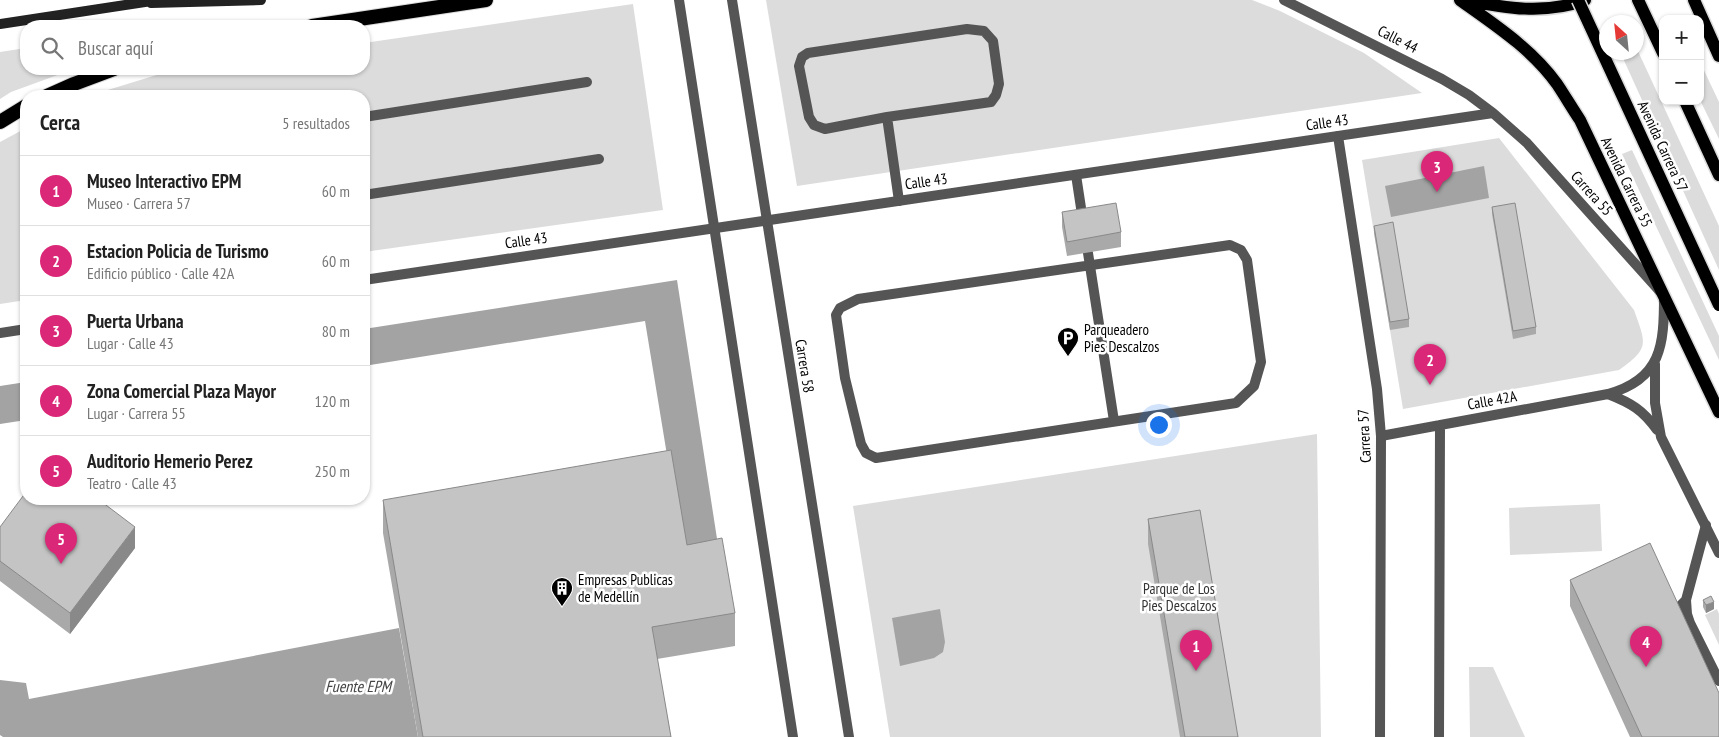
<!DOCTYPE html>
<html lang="es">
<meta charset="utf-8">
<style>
:root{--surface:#fff;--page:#f2f2f2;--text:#222;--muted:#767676;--line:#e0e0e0;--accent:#db2777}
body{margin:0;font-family:"PT Sans Narrow",sans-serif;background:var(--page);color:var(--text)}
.controls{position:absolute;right:15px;top:15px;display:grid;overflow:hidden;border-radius:10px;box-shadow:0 1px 4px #0004}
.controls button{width:45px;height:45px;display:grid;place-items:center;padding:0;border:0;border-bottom:1px solid var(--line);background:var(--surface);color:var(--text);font:25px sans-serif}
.compass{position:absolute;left:1599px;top:15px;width:45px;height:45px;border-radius:50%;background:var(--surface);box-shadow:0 1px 4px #0004;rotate:333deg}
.you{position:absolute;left:1158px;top:424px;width:18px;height:18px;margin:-12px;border:4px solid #fff;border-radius:50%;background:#1a73e8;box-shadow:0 0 0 8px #1a73e833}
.badge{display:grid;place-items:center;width:32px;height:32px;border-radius:50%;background:var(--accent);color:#fff;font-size:16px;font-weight:700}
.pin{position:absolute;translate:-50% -41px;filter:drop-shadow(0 1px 2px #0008)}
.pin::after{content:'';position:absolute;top:26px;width:18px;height:15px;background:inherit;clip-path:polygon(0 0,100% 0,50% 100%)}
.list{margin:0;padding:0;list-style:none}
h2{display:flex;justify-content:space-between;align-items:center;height:65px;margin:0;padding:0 20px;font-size:21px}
h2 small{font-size:16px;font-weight:400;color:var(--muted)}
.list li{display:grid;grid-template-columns:32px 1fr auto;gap:15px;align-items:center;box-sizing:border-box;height:70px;padding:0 20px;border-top:1px solid var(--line)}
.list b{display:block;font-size:19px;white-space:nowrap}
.list p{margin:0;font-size:16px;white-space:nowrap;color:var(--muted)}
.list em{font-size:16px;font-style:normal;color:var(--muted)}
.icon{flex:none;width:28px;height:28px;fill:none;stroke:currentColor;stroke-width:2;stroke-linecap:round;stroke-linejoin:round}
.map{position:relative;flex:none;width:1719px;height:737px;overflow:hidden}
.search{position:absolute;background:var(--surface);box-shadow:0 1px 4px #0004;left:20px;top:20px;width:350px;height:55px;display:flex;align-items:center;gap:12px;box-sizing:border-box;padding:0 18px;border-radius:20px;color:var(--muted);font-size:19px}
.panel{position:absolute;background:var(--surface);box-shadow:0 1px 4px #0004;left:20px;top:90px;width:350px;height:415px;border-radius:20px}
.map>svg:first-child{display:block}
</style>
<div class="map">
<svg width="1719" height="737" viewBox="0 0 1719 737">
<rect width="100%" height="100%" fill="#fff"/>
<!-- green -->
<path fill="#dcdcdc" d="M766,0H1252L1280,11L1364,53L1422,93L797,186Z
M633,4L663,210L364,252V96H88L173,70L183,69H364V43Z
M26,48V69H74L11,92L0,99V52Z
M1637,49L1719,226V270L1622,56L1630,53L1636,52Z
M1700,62L1719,102V139L1700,100Z
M26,128V300L0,304V142Z
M1499,138L1634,310C1646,344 1650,348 1619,370L1403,409L1362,160Z
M1632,150L1719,336V360L1622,154Z
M1317,434L1321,737H890L853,506Z
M1600,504L1602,551L1510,555L1509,508Z
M1717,609L1719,614V645L1705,615Z
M1469,667H1493L1525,737H1470Z"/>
<!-- water -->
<path fill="#a3a3a3" d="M1484,166L1489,198L1391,217L1385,186Z
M677,280L722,571L687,577L645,321L364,366V329Z
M26,382V420L0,424V386Z
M940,609L945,642L943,652L934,658L900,666L892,618Z
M399,628L418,737H3L0,735V680L26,683L29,699Z"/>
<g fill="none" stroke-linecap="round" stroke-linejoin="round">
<!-- primary casing -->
<g stroke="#dbdbdb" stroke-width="15">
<path id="primary" d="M1460,0C1495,25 1532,49 1557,84C1565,96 1572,108 1580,120L1719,412
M1465,0C1505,8 1545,15 1585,0
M1638,0L1663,53
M1694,0L1719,56
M1685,101L1719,175"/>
</g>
<!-- trunk casing -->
<g stroke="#dbdbdb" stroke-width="16">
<path id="trunk" d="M312,26L486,0
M47,96L74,84L114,69
M0,122L26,106"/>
</g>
<!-- service -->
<path stroke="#555" stroke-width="10" d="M967,29L984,31L993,41L999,84L996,95L991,102L887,117L825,129L814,125L809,117L799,66L802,57L808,53Z
M364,117L587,82
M887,117L899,201
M1076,175L1083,221
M364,195L599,159
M1230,245L1241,250L1247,260L1261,362L1254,386L1236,403L876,458L866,453L861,444L845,378L836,315L840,308L858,299Z
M1088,253L1114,421
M1686,600L1687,614L1690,623L1719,681
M1671,615L1686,600L1706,525"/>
<!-- minor -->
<path stroke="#555" stroke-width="10" d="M679,0L793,737
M732,0L849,737
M1338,136L1377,389L1381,436"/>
<!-- tertiary -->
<path stroke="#555" stroke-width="10" d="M1284,0L1442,79L1469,95L1493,113L1527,143L1664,296C1664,345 1662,379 1608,394L1381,436L1380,737
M364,280L1493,113
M0,333L26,329
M1655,364V403L1661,437L1719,553
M1608,394C1631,403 1643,410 1657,430
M1439,737L1440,425"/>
<!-- secondary -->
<path stroke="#222" stroke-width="10" d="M151,3L261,0
M0,24L158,0"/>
<!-- primary -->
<use href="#primary" stroke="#000" stroke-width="12"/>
<!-- trunk -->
<use href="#trunk" stroke="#000" stroke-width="14"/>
<!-- primary-bridge casing -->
<g stroke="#dbdbdb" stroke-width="15" stroke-linecap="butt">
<path id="primary-bridge" d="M1578,0L1719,305"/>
</g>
<!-- primary-bridge -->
<use href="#primary-bridge" stroke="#000" stroke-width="12"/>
</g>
<!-- wall -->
<path fill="#a9a9a9" d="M1492,207L1536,327V334L1513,339L1492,214Z
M1062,212L1121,232V247L1067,256L1062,227Z
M1374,226L1409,319V327L1390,330L1374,233Z
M383,500L735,613V646L657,659L671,737H418L383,533Z
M1148,519L1238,737H1180L1148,544Z
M0,527L135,548L70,634L0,581Z
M1570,580L1719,737H1630L1570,606Z
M1703,600L1714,609L1706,613L1703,607Z"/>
<!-- shaded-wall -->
<path fill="#898989" d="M135,527V548L70,634V613Z
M1714,602V609L1706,613V605Z"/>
<!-- building -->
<path fill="#c4c4c4" stroke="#898989" d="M1116,203L1121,232L1067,242L1062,212Z
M1515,203L1536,327L1513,331L1492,207Z
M1393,222L1409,319L1390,322L1374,226Z
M671,450L687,545L722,538L735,613L652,627L671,737H423L383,500Z
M26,492V499H98L135,527L70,613L0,561V527Z
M1200,510L1238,737H1185L1148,519Z
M1650,543L1719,693V737H1642L1570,580Z
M1711,596L1714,602L1706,605L1703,600Z"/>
<!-- icons -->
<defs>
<g id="parking-pin" transform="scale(1.125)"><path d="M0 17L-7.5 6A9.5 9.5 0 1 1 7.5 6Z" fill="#000" stroke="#fff"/><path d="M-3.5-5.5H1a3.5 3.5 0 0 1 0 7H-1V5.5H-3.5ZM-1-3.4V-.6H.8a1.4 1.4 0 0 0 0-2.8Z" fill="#fff"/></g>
<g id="building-pin" transform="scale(1.125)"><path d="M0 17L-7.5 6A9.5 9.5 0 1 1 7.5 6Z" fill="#000" stroke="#fff"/><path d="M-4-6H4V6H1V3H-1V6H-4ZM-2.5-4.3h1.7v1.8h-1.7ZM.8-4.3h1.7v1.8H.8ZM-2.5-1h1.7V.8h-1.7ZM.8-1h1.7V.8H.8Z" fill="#fff"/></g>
</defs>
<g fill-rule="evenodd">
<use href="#parking-pin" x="1068" y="338"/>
<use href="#building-pin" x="562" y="588"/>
</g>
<g text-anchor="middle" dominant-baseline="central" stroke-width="5" stroke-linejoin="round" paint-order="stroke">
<!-- street labels -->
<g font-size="15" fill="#000" stroke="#fff">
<text transform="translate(1398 39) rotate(27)">Calle 44</text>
<text transform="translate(1327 122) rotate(-8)">Calle 43</text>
<text transform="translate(1663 146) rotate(65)">Avenida Carrera 57</text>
<text transform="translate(926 181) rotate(-8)">Calle 43</text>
<text transform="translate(1627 182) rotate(64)">Avenida Carrera 55</text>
<text transform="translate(1592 193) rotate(48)">Carrera 55</text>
<text transform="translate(526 240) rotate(-8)">Calle 43</text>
<text transform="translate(805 366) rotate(81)">Carrera 58</text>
<text transform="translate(1492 400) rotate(-10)">Calle 42A</text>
<text transform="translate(1364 436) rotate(-93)">Carrera 57</text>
</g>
<!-- poi labels -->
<g font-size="15" fill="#000" stroke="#fff" text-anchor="start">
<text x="1084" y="329">Parqueadero<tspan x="1084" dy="17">Pies Descalzos</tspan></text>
<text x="578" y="579">Empresas Publicas<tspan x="578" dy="17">de Medellín</tspan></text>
</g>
<!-- park labels -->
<g font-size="15" fill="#333" stroke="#fff">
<text x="1179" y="588">Parque de Los<tspan x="1179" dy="17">Pies Descalzos</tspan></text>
</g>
<!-- water labels -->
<g font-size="16" font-style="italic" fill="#444" stroke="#fff">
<text x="358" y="686">Fuente EPM</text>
</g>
</g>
</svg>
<div class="controls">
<button>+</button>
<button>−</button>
</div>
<svg class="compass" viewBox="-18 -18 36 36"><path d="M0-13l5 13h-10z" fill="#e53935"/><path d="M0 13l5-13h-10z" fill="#767676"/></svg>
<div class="you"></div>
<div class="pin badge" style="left:1196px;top:671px">1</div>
<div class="pin badge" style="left:1430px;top:385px">2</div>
<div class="pin badge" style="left:1437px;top:192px">3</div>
<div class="pin badge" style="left:1646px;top:667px">4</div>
<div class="pin badge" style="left:61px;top:564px">5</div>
<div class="search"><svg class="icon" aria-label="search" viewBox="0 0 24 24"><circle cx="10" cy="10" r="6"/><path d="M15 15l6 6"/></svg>Buscar aquí</div>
<section class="panel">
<h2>Cerca<small>5 resultados</small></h2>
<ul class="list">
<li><span class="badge">1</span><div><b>Museo Interactivo EPM</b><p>Museo · Carrera 57</p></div><em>60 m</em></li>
<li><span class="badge">2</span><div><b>Estacion Policia de Turismo</b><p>Edificio público · Calle 42A</p></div><em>60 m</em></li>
<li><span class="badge">3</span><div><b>Puerta Urbana</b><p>Lugar · Calle 43</p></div><em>80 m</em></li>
<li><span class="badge">4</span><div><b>Zona Comercial Plaza Mayor</b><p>Lugar · Carrera 55</p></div><em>120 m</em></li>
<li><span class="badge">5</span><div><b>Auditorio Hemerio Perez</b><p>Teatro · Calle 43</p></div><em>250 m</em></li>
</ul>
</section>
</div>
